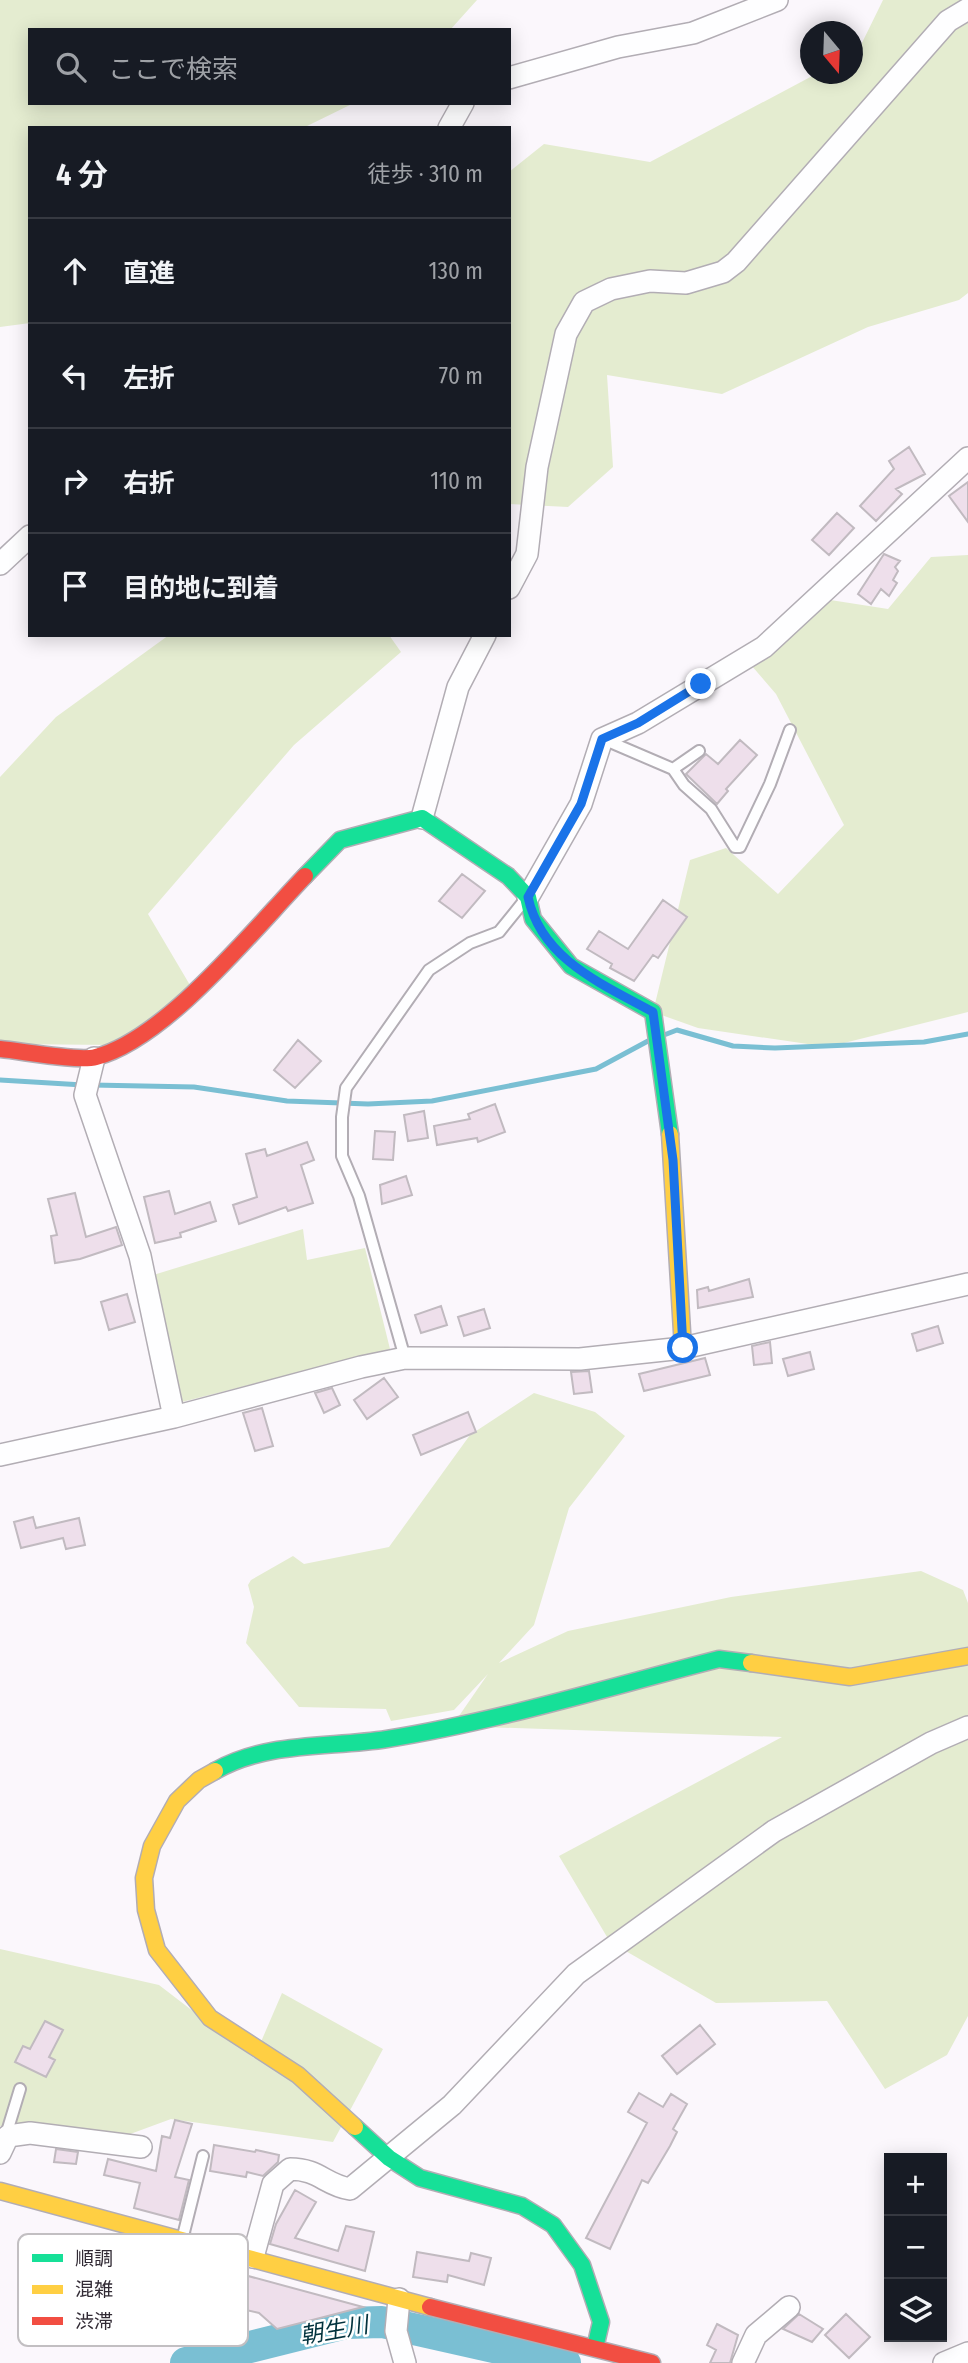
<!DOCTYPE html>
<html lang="ja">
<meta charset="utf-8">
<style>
:root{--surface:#171b24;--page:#20242c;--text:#f1f3f6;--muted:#9ea1a6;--line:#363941}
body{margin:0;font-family:"Fira Sans Condensed","Noto Sans JP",sans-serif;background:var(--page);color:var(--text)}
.controls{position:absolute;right:21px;bottom:21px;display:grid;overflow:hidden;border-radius:0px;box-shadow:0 4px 18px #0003}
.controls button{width:63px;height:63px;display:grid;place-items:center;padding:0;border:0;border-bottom:2px solid var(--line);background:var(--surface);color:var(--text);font:35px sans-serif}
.compass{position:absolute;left:800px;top:21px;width:63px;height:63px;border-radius:50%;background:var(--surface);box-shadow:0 4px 18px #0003;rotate:161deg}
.stop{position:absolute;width:21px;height:21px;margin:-16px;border:5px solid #1a73e8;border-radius:50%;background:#fff}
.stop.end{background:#1a73e8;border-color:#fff;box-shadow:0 2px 7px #0008}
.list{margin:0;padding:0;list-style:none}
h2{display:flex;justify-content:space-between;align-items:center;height:91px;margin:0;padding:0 28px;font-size:30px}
h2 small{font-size:23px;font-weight:400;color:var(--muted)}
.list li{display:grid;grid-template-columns:46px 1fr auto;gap:21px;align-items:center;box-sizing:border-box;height:105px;padding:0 28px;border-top:2px solid var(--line)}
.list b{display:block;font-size:26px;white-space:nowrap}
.list em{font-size:23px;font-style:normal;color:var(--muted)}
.icon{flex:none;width:38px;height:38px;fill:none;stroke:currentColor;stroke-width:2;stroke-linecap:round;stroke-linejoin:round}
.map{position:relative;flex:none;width:968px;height:2363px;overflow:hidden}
.search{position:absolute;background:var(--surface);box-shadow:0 4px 18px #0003;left:28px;top:28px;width:483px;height:77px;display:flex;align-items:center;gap:18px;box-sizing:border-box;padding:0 24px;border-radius:0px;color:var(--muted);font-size:26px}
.panel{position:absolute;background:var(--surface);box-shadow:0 4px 18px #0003;left:28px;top:126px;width:483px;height:511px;border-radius:0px}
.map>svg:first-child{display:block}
</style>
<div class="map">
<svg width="968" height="2363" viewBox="0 0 968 2363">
<rect width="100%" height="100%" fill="#fbf7fc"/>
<!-- green -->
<path fill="#e4ecd0" d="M0,0H477L450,30H30V103H354L303,128H30V323L0,327Z
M883,0H968V293L959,300L868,327L722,394L607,375L613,467L568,507L509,504V172L544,144L650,162L816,74H852L853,54L858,51Z
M968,555V1012L828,1047L698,1028L653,1012L690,860L726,848L778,894L844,825L776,694L751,665L824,599L888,609L931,557Z
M169,635H389L401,652L294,745L148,914L197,997L115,1045L0,1044V777L56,717Z
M303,1229L307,1260L365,1248L390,1349L182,1402L150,1276Z
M534,1393L595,1412L625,1436L569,1508L534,1625L499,1663L568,1631L731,1597L921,1571L963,1590L968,1603V2016L947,2055L885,2089L827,2001L716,2003L610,1942L559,1856L782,1737L452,1726L488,1674L454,1710L391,1721L386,1709L299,1707L246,1643L254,1607L248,1585L251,1580L293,1556L304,1564L389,1547L470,1435Z
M0,1949L159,1985L254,2058L282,1993L383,2049L333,2142L171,2119L114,2140L36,2135L0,2126Z"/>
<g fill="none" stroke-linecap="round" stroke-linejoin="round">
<!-- stream -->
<path stroke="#7abfd3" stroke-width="5" d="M664,1035L677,1030L733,1046L775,1048L924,1042L968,1034
M0,1080L83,1085
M92,1085L194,1087L287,1101L368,1104L432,1101L596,1069L648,1041"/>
<!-- river -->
<path stroke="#7abfd3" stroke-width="32" d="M186,2363L346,2323L382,2322L565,2363"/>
</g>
<!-- building -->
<path fill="#eedfeb" stroke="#c1bac0" stroke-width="2" d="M909,447L925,474L896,489L902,494L876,521L860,506L894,469L889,461Z
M968,482V522L949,496Z
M837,513L854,528L829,555L812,540Z
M884,554L900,561L895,567L898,571L893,580L897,583L889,596L881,589L871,604L858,594Z
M740,740L757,755L726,789L728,791L717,804L686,774L706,754L718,764Z
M462,874L485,891L462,918L439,901Z
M663,900L687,917L658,958L653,955L634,981L610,968L612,964L587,949L599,931L628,949Z
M298,1040L321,1061L295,1088L274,1070Z
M495,1104L505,1132L478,1142L477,1138L437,1145L434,1126L470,1119L468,1114Z
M424,1111L428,1138L408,1141L404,1115Z
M375,1131L395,1132L393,1160L373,1159Z
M307,1142L314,1160L301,1165L313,1203L288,1211L286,1207L239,1224L233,1205L257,1197L246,1154L265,1149L267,1156Z
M406,1176L412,1195L382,1204L380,1185Z
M169,1191L175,1214L210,1202L216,1221L180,1233L181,1237L155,1243L144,1197Z
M75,1193L86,1237L116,1227L122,1245L80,1259L55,1263L51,1236L57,1235L48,1199Z
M749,1279L753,1297L698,1308L697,1290L708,1287L709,1291Z
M127,1294L135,1322L109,1330L101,1302Z
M441,1306L447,1325L421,1333L415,1315Z
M484,1309L490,1328L464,1336L458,1317Z
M938,1326L943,1343L917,1351L912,1334Z
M770,1342L772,1363L754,1365L752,1346Z
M810,1352L814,1369L788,1376L783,1359Z
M705,1358L710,1375L644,1391L639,1374Z
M589,1371L592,1392L574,1394L571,1372Z
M384,1378L398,1397L367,1419L354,1400Z
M332,1388L340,1405L324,1413L315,1393Z
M262,1408L273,1446L255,1451L243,1413Z
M468,1412L476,1432L421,1455L413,1435Z
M33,1517L36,1528L79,1518L85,1545L66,1549L63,1538L21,1548L14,1522Z
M45,2021L63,2030L49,2057L55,2060L46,2077L15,2062L23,2046L30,2049Z
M700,2025L715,2044L677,2074L662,2056Z
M639,2093L663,2107L671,2094L687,2104L673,2129L677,2132L670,2146L648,2183L642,2180L610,2249L586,2238L647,2123L628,2112Z
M175,2120L192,2124L175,2177L189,2180L179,2220L134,2208L140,2183L104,2175L108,2159L156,2171L162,2136L170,2138Z
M214,2145L255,2152L256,2150L279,2155L278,2162L263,2176L247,2172L246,2177L210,2171Z
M56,2149L78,2152L76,2164L54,2162Z
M295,2190L316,2202L295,2238L338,2251L346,2226L374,2232L365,2271L270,2244L276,2224Z
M417,2252L469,2261L471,2253L491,2258L484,2285L448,2275L447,2282L413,2277Z
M209,2264L226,2270L363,2307L277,2329L259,2313L233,2307L229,2334L182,2327L187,2298L201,2300Z
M799,2314L823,2329L812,2342L783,2329Z
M846,2314L870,2337L849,2358L825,2335Z
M717,2324L738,2335L730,2363H710L716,2350L707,2345Z"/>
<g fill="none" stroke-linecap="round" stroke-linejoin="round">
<!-- lane casing -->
<g stroke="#b2adb4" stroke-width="14">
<path id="lane" d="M603,739L673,769L684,785L711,809L735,847H740L770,784L790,730
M673,769L699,751
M405,1358L359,1196L342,1156V1117L346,1088L429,970L470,943L499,932L524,901
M6,2135L20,2089
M183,2236L203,2156"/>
</g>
<!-- street casing -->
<g stroke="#b2adb4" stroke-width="24">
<path id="street" d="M509,78L618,47L693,33L777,0
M449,128L463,103
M0,564L30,536
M509,588L527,554L537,467L566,334L584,302L611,289L650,281L686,283L723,272L736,262L948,21L968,9
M422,818L458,687L485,635
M528,897L581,804L602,739L638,723L764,647L968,458
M94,1058L85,1095L140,1256L174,1417
M0,1455L174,1417L361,1367L405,1358L580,1359L683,1348L968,1284
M0,2153L8,2136L30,2133L141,2147
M253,2257L273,2184L290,2169C319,2169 325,2185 350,2189L452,2105L576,1974L774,1831L931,1743L968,1727
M399,2299L396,2331L405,2363
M743,2363L756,2335L789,2307
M944,2363L968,2353"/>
</g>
<!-- fast casing -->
<g stroke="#b2adb4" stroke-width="19">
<path id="fast" d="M305,876L340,840L422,818L508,876L528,897L533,919L571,966L653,1012L670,1134
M215,1771C267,1741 330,1748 387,1739C499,1721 609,1687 719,1659L751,1663
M355,2127L389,2158L420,2178L522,2206L553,2225L582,2265L601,2322L595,2348"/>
</g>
<!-- slow casing -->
<g stroke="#b2adb4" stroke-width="19">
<path id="slow" d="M670,1134L683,1348
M751,1663L850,1677L968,1656
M215,1771L199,1780L177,1801L152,1846L144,1878L146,1910L157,1950L210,2018L298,2075L355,2127
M0,2191L430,2307"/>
</g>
<!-- jam casing -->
<g stroke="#b2adb4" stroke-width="19">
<path id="jam" d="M0,1049C22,1051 78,1062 96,1057C166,1039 254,929 305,876
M430,2307L652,2363"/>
</g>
<!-- lane -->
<use href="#lane" stroke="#fefeff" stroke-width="10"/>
<!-- street -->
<use href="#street" stroke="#fefeff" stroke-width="21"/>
<!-- fast -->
<use href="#fast" stroke="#16e098" stroke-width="16"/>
<!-- slow -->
<use href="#slow" stroke="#ffcf43" stroke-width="16"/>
<!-- jam -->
<use href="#jam" stroke="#f24e42" stroke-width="16"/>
</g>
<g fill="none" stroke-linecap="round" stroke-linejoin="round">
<!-- route -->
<path stroke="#1a73e8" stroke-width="9" d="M683,1348L673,1160L653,1012C602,984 541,959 528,897L581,804L602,739L638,723L701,684"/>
</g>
<g text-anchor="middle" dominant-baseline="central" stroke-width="5" stroke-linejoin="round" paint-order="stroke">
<!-- water labels -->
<g font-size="23" font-style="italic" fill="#01323d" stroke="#fff">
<text transform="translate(334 2330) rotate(-10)">朝生川</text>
</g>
</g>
<!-- legend -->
<rect x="18" y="2234" width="230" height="112" rx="10" fill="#fff" stroke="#c2bfc2" stroke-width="2"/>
<rect x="32" y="2254" width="31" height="8" fill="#16e098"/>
<rect x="32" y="2285" width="31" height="9" fill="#ffcf43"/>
<rect x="32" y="2317" width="31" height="8" fill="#f24e42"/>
<g font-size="19" fill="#322b35">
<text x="75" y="2265">順調</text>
<text x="75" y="2296">混雑</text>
<text x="75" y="2328">渋滞</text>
</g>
</svg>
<div class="controls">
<button>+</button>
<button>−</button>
<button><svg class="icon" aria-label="layers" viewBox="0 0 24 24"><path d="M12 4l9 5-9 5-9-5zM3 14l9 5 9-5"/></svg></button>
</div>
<svg class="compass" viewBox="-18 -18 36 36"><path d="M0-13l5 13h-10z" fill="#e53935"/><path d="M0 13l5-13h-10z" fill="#9ea1a6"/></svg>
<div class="stop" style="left:683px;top:1348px"></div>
<div class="stop end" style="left:701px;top:684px"></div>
<div class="search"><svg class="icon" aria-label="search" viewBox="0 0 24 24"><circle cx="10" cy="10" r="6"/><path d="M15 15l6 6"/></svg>ここで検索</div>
<section class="panel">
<h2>4 分<small>徒歩 · 310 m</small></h2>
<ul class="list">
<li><svg class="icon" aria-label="ahead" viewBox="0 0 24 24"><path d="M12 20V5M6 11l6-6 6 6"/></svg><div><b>直進</b></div><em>130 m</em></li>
<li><svg class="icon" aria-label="left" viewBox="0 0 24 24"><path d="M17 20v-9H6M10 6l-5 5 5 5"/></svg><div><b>左折</b></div><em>70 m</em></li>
<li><svg class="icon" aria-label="right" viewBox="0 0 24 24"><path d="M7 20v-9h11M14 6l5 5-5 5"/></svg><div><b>右折</b></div><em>110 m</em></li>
<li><svg class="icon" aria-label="arrive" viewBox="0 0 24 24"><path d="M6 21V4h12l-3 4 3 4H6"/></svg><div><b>目的地に到着</b></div></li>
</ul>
</section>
</div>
